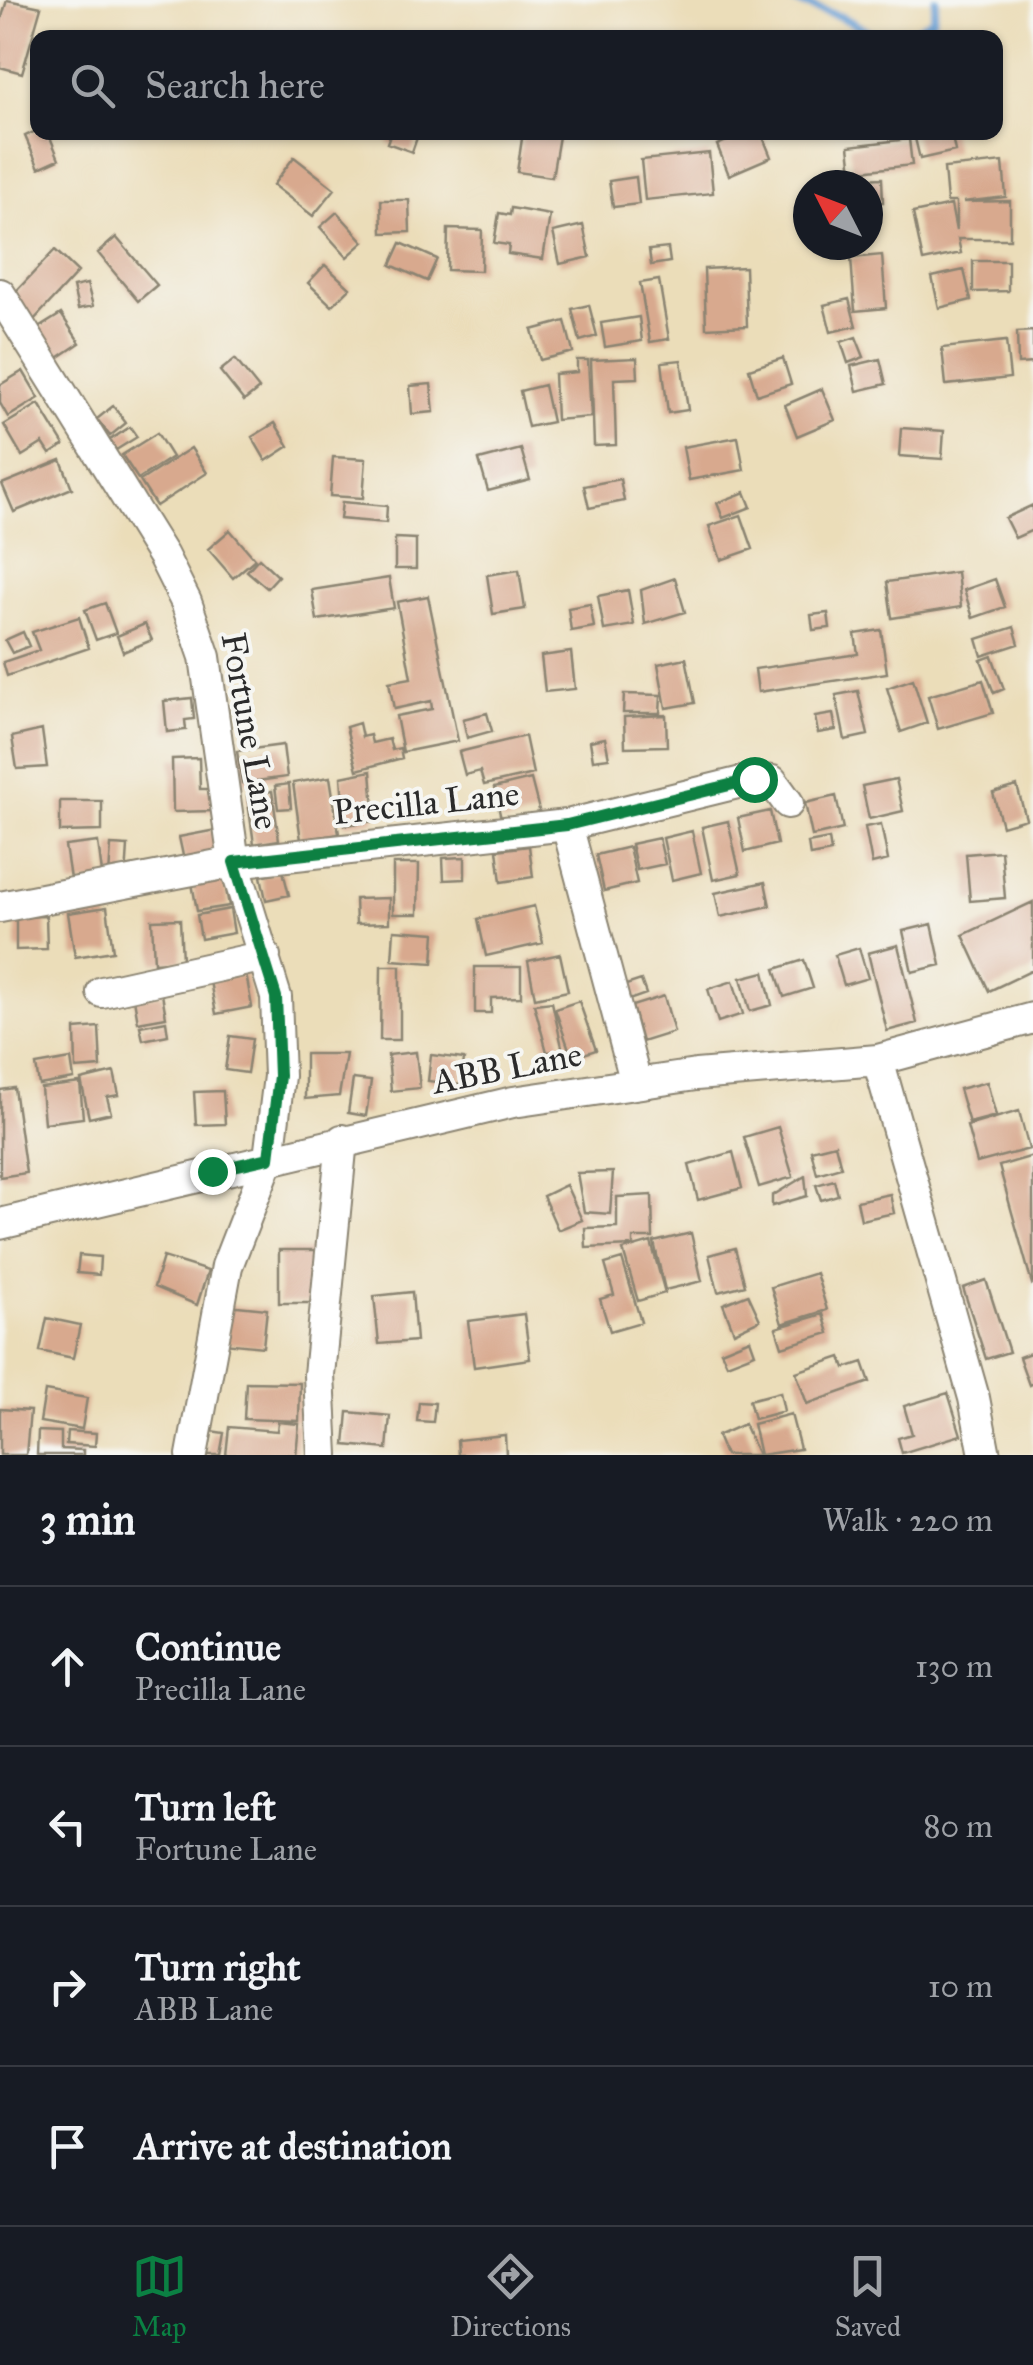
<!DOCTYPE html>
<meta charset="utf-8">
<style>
:root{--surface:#171b24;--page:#20242c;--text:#f1f3f6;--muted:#9ea1a6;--line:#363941;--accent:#0b8043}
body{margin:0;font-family:"IM FELL Great Primer",serif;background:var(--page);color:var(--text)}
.compass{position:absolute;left:793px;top:170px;width:90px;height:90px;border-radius:50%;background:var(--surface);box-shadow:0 2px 8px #0004;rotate:312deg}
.stop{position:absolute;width:30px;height:30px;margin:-22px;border:8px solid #0b8043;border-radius:50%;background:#fff}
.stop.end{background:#0b8043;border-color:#fff;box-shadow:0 2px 10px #0008}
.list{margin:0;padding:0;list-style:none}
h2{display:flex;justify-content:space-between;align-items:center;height:130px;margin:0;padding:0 40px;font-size:42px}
h2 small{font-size:32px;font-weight:400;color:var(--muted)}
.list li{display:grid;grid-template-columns:65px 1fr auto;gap:30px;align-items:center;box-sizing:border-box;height:160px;padding:0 40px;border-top:2px solid var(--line)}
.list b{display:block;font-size:38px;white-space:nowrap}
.list p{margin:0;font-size:32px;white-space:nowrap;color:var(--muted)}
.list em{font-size:32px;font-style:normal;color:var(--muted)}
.icon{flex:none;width:55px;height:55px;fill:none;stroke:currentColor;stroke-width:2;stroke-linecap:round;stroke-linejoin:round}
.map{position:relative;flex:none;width:1033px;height:1455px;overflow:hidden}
.search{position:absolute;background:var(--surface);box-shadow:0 2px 8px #0004;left:30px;right:30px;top:30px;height:110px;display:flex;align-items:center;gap:25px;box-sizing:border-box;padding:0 35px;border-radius:20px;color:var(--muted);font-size:38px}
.sheet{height:770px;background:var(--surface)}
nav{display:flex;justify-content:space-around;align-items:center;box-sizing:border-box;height:140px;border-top:2px solid var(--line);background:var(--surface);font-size:28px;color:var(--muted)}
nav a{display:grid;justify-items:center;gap:5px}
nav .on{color:var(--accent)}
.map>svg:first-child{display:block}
</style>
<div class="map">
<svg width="1033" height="1455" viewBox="0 0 1033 1455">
<rect width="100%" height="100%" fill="#f6f6f2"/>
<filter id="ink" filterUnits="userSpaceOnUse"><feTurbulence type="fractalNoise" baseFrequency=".01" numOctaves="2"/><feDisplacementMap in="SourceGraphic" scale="20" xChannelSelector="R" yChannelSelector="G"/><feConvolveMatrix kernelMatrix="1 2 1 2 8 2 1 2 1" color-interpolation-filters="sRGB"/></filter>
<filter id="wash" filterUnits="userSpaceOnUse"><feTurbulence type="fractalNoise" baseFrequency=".0048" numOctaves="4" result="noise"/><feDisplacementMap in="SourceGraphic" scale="40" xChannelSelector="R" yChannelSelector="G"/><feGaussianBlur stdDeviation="2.25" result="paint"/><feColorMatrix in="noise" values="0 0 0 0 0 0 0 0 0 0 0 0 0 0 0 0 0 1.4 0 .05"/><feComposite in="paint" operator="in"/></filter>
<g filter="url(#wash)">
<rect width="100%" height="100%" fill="#ebddb9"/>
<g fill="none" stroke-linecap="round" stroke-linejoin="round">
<!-- stream -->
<path stroke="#669fd5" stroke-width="8" d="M790,0L842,17L879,38
M903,38L933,19L936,0"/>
</g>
<g id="blocks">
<!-- building -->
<path fill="#d8a98e" d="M7,0L41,7L22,73L0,67V24Z
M38,130L48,132L59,159L39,168L25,136Z
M391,132H419L412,152L387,143Z
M523,132L559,136L552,177L517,172Z
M747,132H761L771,157L729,175L717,145Z
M951,132L955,151L920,159L914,134Z
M909,139L912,165L852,172L849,146Z
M709,153L713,193L645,200L641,160Z
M294,157L335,189L313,216L273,185Z
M1003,162L1006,197L963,202L1010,201V239H958L961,253L923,261L913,213L951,205L956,231V202H947L944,168Z
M636,177L639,204L613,207L609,181Z
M882,178L883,202L868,203V185H844V180Z
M381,200H409L410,232L382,233Z
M511,208L550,215L543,259L508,254L509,245L494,243L499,213L510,215Z
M337,212L364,242L347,257L320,227Z
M583,225L590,257L560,264L553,232Z
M448,229L482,230L481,271L447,270Z
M116,237L157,285L138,301L98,253Z
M401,243L437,259L427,281L391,265Z
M668,248L670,262L651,265L649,250Z
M55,250L78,272L32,322L8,300Z
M882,255L886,308L855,311L851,258Z
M973,261H1008V291L973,292Z
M325,265L350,288L332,306L308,283Z
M745,267L747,326L706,328L704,269Z
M964,270L971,300L939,308L932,277Z
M659,280L669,339L650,342L640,283Z
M87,284L93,306L78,309L73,287Z
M849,299L856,326L831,332L824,305Z
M589,305L597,336L580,341L572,309Z
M61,314L80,343L56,359L37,329Z
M639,317L642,341L605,347L601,323Z
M565,321L573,352L540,360L532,330Z
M1033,331V363L1018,364L1017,332Z
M856,337L864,357L848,363L841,342Z
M1006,341L1010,378L946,385L942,348Z
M637,358L638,378L614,379L616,445L594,446L591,360Z
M783,358L791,384L757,395L749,369Z
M235,359L259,389L244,401L220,371Z
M880,359L886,384L857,391L851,366Z
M577,360H588L591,417L556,420L554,374L577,372Z
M681,360L688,410L668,413L662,362Z
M23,371L39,398L8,417L0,403V385Z
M431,384L434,412L412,414L410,386Z
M544,385L552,422L528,427L520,391Z
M822,389L835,420L797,436L785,405Z
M39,404L64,445L50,454L43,443L22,456L4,425Z
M113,406L126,423L110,436L97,419Z
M275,423L289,446L266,461L252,437Z
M130,427L137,437L116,450L110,440Z
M901,428L944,431L942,459L899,456Z
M157,433L172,457L138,479L122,455Z
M738,437L744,470L689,480L683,447Z
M191,448L207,473L156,506L140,481Z
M521,449L530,480L488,491L479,460Z
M333,457L366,459L363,498L330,496Z
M61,460L72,488L14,512L2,484Z
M620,479L624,501L589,508L584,486Z
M745,492L751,507L723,518L717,503Z
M342,502L387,506L386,523L340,519Z
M1033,505V530L1015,538L1005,518Z
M741,515L753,549L721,560L709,526Z
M230,530L255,559L233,578L208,549Z
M395,538L416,539V569H395Z
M259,558L278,576L267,588L247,571Z
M519,570L525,609L493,614L487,575Z
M957,572L961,607L892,618L887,582Z
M389,578L394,608L317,620L312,590Z
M675,578L685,612L645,624L641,590Z
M995,579L1005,607L973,618L964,590Z
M628,590L634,625L604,630L598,596Z
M428,596L458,741L403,752L396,716L432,709L431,701L394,709L389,682L411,678L397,602Z
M105,603L116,633L96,640L85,610Z
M590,604L594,627L571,631L568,608Z
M828,613L830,628L813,630L811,615Z
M79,617L89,648L7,676L3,662L39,650L32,632Z
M145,624L152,640L123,652L117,636Z
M1014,627L1019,644L982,656L977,639Z
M881,630L887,673L758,692L755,669L858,654L855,634Z
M23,632L29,646L12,653L5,640Z
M571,652L575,689L545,692L541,656Z
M992,656L1004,689L994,693L981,660Z
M686,658L695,703L666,708L658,664Z
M913,679L927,723L901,732L887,688Z
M983,680L993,713L938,729L928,696Z
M858,691L868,735L845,740L836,695Z
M624,694L661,695L660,713H623Z
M192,698L194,719L185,720L186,730L167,732L164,701Z
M487,713L492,731L467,738L463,719Z
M833,714L836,730L818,733L815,717Z
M666,715L667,746L625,747L624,717Z
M359,723L362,737L370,735L372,743L389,739L392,750L400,748L402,758L357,770L346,727Z
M42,730L47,767L17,769L12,737Z
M525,736L533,774L484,785L480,771L465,775L459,752Z
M605,738L609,758L593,760L590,741Z
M283,745L287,777L242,783L237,751Z
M199,758L200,789H213L214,811L173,812L172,759Z
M371,771L375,821L345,825L341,777Z
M330,777L339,834L301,840L293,783Z
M531,779L540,814L502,823L494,788Z
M896,779L903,811L869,819L862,786Z
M289,784L291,808L278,809L275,786Z
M1017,786L1026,819L1002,826L993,793Z
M272,791L279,840L254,844L247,795Z
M836,796L843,829L812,836L805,803Z
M60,801H102V831L60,832Z
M770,811L777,844L745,852L738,818Z
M728,821L740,874L713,880L702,827Z
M881,824L888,860L872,864L865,827Z
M216,830L221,857L185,865L179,837Z
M692,831L701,873L672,880L663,838Z
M659,838L665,864L637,870L631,844Z
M829,839L831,852L810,856L808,843Z
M98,842L103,881L71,885L65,846Z
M111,845L128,846L126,877L109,876Z
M529,846L533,877L501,882L497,850Z
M629,847L637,883L604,891L596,855Z
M1001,851L1005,898L970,901L966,854Z
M465,857V879L444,880L443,858Z
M393,864H419L418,914H393Z
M283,871L289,895L266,900L261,876Z
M224,878L229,906L197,911L192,883Z
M765,882L770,906L720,917L715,893Z
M389,898V923L356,924L355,899Z
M1033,902V970L989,991L963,935Z
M534,906L543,943L486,956L478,919Z
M107,907L113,951L75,957L68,913Z
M230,909L234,933L201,939L197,915Z
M46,916L47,949L16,950V917Z
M180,919L182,961L154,963L152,920Z
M932,924L941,965L912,972L903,931Z
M394,930L435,933L433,963L392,960Z
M898,945L917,1023L887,1031L868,953Z
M859,948L868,978L844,985L835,955Z
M560,954L568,991L535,998L528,961Z
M804,960L813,988L784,997L775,969Z
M381,966H400V1040H380Z
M475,967H521V997L491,998V1013H475Z
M764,972L772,1005L750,1011L741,978Z
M246,974L252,1007L216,1014L210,981Z
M641,980L646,994L629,1000L623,986Z
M733,981L743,1014L718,1022L708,989Z
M162,994L166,1017L138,1022L134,999Z
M664,996L674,1032L642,1042L632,1006Z
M579,1001L596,1050L572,1058L555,1009Z
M552,1002L563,1051L547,1052L534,1004Z
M166,1021L168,1035L143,1040L140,1026Z
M99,1027L101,1067L76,1069L75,1029Z
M230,1036L252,1039L247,1073L225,1070Z
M416,1052L420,1088L391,1091L388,1055Z
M305,1054H346L339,1096L305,1099Z
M431,1055L464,1059L461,1085L428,1081Z
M71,1059L74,1079L39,1085L36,1065Z
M114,1072L119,1095L107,1097L111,1113L89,1118L81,1080Z
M353,1079L371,1081L366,1116L348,1113Z
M987,1082L996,1116L969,1123L959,1089Z
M80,1083L83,1118L44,1123L41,1088Z
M14,1088L26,1173L0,1177V1090Z
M223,1091L225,1124L196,1125L194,1092Z
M1019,1111L1029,1149L977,1163L967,1126Z
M778,1127L793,1177L759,1187L744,1137Z
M835,1144L841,1167L817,1174L811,1150Z
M733,1152L742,1188L698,1200L689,1165Z
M1033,1156V1283L1032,1284L999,1166Z
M613,1172L610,1214L584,1212L577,1173Z
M805,1176L807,1196L772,1206V1196Z
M834,1180L838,1195L821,1200L816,1185Z
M566,1185L582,1220L558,1230L543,1196Z
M890,1194L894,1213L861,1220L857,1201Z
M652,1195L653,1238H633V1246L586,1248L585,1228L617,1227V1197Z
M691,1233L702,1281L665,1290L654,1242Z
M651,1242L665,1293L638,1301L623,1250Z
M735,1248L745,1285L718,1292L709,1255Z
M279,1250H316V1303H279Z
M79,1255L100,1257L99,1275L77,1273Z
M163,1257L208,1271L197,1305L154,1287Z
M622,1259L641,1322L610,1331L600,1299L614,1295L605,1264Z
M816,1273L827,1310L782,1324L771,1287Z
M986,1280L1009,1352L986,1359L963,1288Z
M412,1292L416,1341L379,1344L374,1296Z
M748,1294L760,1320L734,1332L723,1304Z
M227,1305L267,1309L263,1347L223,1343Z
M524,1314L530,1359L474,1367L468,1321Z
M823,1314L829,1333L782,1347L776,1328Z
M47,1318L80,1325L73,1358L40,1351Z
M750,1339L755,1353L727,1364L721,1351Z
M1033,1352V1383L1029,1385L1019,1357Z
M841,1357L845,1368L863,1362L870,1382L807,1404L796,1372Z
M246,1382L300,1383L299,1421L244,1419Z
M45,1391L87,1398L82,1429L40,1422Z
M780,1392L784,1411L754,1419L749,1400Z
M948,1393L961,1435L902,1453L898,1438L912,1434L904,1406Z
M419,1402L435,1403L433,1422L417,1421Z
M0,1409L30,1411L26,1455H0Z
M348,1412L390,1416L387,1449L345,1445Z
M791,1414L800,1449L760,1455L753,1424Z
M278,1422L299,1424L296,1455H226L229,1427L277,1431Z
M744,1424L758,1455H725L717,1436Z
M38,1431L61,1432V1449L83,1450V1455H37Z
M67,1431L96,1433L95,1446L66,1444Z
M211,1431L224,1433L220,1455H207Z
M505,1435L506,1455H458L457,1440Z"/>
</g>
</g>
<g filter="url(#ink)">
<use href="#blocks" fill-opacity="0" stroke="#8b8472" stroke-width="2.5"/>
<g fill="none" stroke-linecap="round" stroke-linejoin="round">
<!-- street casing -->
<g stroke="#8b8472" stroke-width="34">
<path id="street" d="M0,294L163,556L186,602L205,657L234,862L276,997L279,1076L269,1158L227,1266L192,1455
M567,825L636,1083
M0,907L234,862L567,825L754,779L772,781L788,803
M102,992L265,956
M878,1060L974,1398L985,1455
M0,1224L513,1102L696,1075L878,1060L1033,1018
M323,1455L319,1375L342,1140"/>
</g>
<!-- street -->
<use href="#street" stroke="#fff" stroke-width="30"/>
</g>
</g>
<g fill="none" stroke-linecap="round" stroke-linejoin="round" filter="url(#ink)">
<!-- route -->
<path stroke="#0b8043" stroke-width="12" d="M212,1171L269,1158L279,1076L276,997L234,862L567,825L754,779"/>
</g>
<g text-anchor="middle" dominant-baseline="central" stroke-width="8" stroke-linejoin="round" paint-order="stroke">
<!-- street labels -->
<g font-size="35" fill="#2b2b2b" stroke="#f6f6f2">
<text transform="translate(250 731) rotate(80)">Fortune Lane</text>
<text transform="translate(426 803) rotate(-6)">Precilla Lane</text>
<text transform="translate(507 1068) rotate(-11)">ABB Lane</text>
</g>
</g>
</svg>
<svg class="compass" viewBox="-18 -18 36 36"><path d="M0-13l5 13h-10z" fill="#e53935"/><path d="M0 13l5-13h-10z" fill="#9ea1a6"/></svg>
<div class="stop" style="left:754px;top:779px"></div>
<div class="stop end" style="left:212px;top:1171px"></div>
<div class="search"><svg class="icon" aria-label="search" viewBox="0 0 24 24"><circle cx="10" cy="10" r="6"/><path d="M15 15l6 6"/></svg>Search here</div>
</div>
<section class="sheet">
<h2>3 min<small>Walk · 220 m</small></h2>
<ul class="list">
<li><svg class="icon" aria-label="ahead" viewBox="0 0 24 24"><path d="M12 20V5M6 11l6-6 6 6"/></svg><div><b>Continue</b><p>Precilla Lane</p></div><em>130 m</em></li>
<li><svg class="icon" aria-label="left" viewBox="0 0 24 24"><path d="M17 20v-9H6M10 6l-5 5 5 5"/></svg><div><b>Turn left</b><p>Fortune Lane</p></div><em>80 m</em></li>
<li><svg class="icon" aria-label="right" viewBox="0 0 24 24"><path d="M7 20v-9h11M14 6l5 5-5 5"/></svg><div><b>Turn right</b><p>ABB Lane</p></div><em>10 m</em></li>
<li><svg class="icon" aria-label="arrive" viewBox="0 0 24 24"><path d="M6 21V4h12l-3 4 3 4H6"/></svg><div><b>Arrive at destination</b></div></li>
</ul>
</section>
<nav>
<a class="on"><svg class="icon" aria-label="map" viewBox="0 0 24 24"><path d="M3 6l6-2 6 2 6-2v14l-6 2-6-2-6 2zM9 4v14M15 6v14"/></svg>Map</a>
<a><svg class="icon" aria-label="directions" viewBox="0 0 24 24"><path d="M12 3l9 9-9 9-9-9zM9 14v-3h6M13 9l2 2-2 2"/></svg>Directions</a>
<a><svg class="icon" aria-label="saved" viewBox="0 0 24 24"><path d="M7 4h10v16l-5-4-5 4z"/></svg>Saved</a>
</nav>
